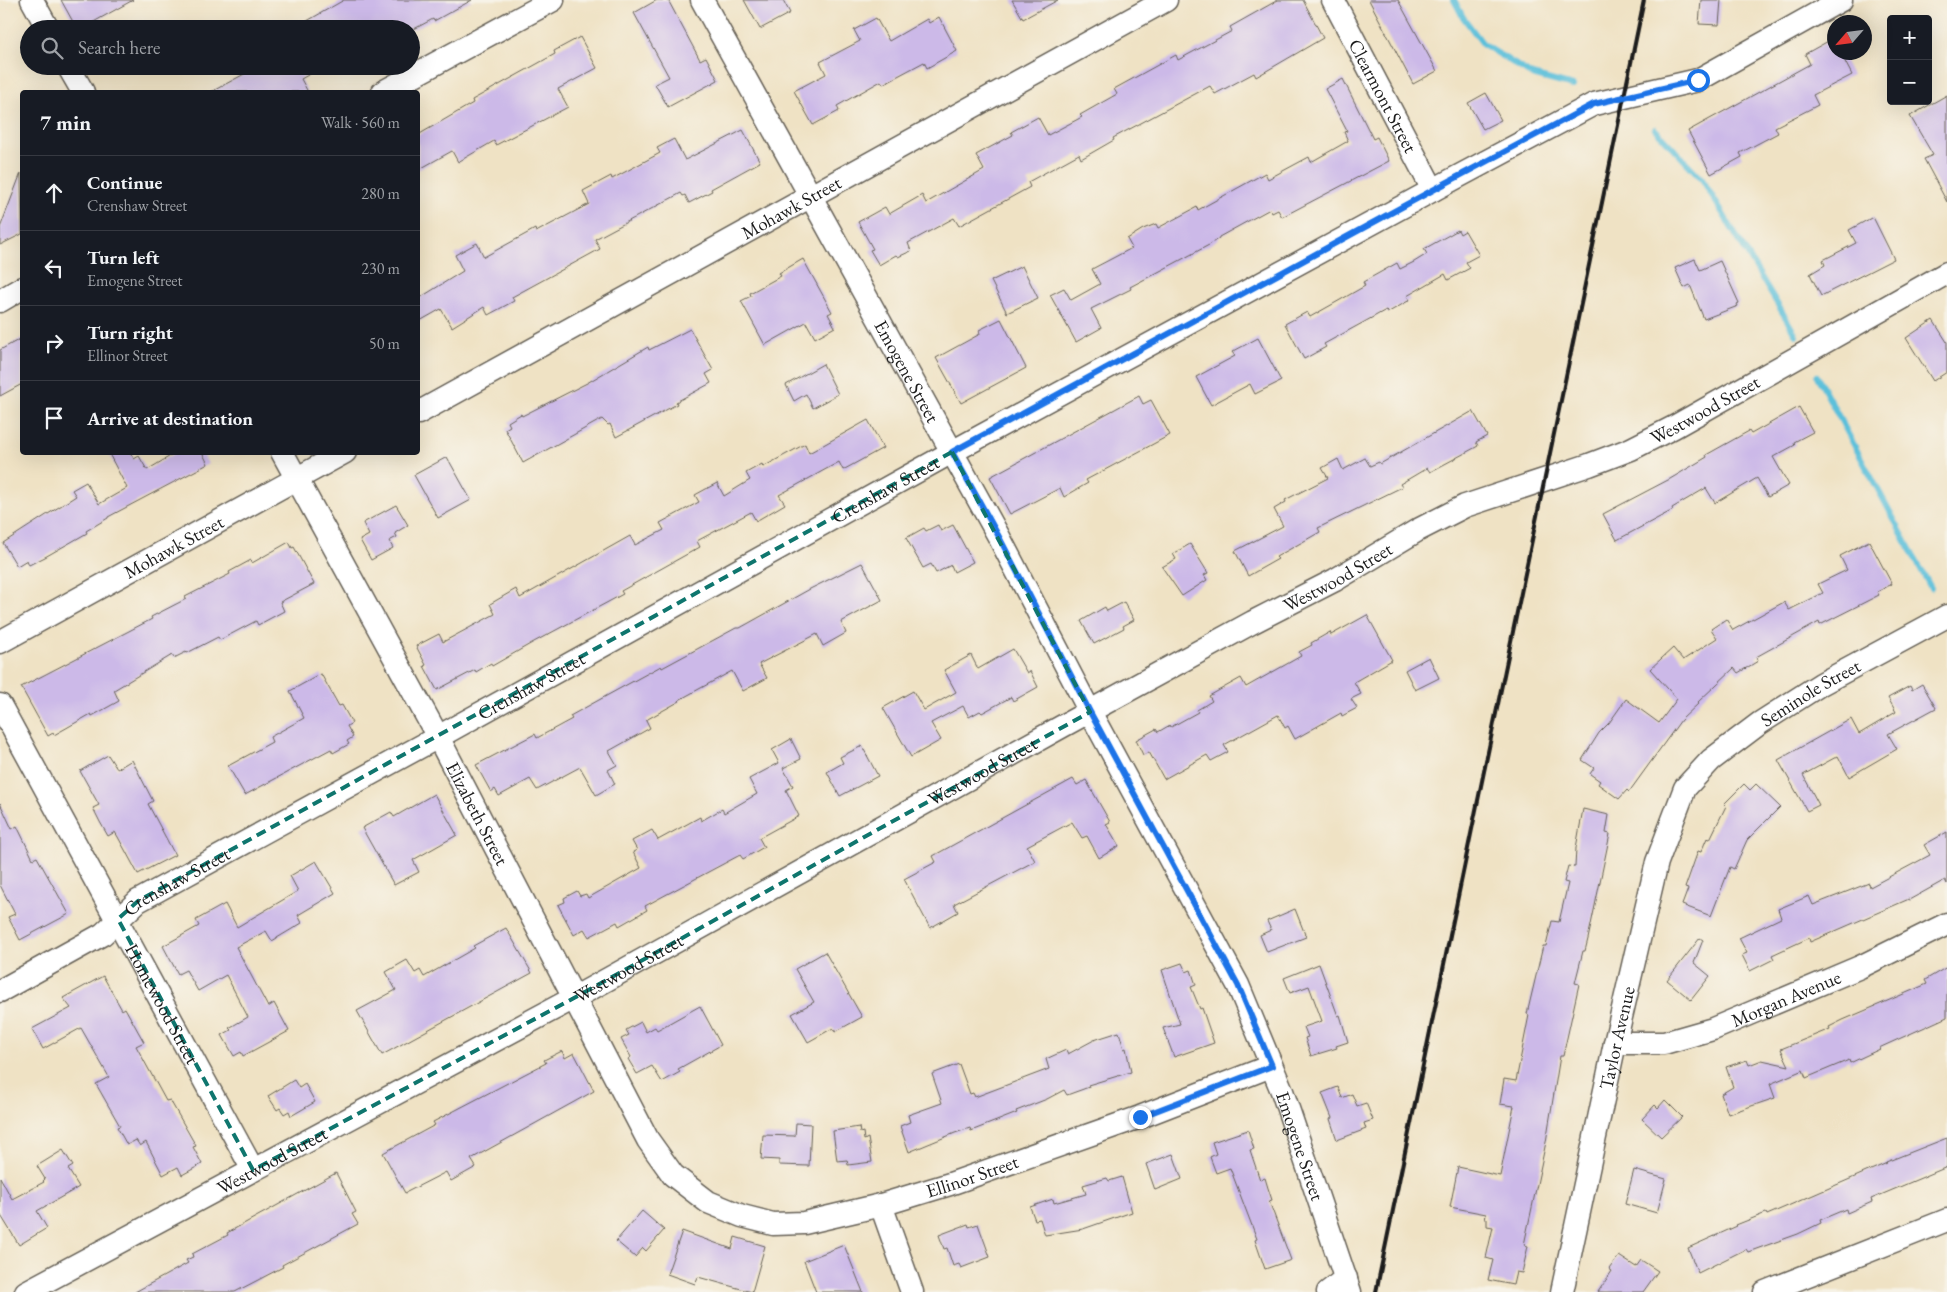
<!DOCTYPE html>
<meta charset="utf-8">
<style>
:root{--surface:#171b24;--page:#20242c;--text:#f1f3f6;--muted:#9ea1a6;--line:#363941}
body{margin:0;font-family:"EB Garamond",serif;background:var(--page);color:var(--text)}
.controls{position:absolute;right:15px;top:15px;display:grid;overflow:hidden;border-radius:5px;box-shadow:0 5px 20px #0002}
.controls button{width:45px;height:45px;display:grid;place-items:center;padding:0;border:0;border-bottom:1px solid var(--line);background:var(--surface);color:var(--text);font:25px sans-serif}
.compass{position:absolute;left:1827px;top:15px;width:45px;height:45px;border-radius:50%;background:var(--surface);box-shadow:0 5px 20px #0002;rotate:242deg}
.stop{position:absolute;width:15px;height:15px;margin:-11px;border:4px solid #1a73e8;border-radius:50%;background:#fff}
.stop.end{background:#1a73e8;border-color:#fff;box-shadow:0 1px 5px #0008}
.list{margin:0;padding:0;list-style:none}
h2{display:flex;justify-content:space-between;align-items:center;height:65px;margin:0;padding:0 20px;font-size:21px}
h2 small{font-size:16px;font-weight:400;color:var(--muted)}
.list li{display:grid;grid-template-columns:32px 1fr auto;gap:15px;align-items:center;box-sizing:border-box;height:75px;padding:0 20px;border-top:1px solid var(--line)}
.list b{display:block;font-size:19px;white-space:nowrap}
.list p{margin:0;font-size:16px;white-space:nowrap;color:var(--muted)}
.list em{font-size:16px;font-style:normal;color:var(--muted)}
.icon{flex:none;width:28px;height:28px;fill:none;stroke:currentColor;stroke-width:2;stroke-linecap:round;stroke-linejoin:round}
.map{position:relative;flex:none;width:1947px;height:1292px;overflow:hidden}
.search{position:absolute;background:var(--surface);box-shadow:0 5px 20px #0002;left:20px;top:20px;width:400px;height:55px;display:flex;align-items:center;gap:12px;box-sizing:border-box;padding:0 18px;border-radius:28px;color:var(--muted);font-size:19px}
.panel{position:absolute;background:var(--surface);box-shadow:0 5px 20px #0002;left:20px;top:90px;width:400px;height:365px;border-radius:5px}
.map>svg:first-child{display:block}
</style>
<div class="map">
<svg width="1947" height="1292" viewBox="0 0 1947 1292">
<rect width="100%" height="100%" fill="#f7f3e8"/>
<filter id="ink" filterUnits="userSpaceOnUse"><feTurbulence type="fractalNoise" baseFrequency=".02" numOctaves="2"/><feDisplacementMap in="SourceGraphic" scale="10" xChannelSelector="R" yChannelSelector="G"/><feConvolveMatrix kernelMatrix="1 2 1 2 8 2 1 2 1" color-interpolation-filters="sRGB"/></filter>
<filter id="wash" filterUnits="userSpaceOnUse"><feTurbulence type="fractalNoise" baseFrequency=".0096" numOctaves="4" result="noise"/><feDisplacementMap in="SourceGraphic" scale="20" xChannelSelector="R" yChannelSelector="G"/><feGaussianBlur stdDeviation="1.12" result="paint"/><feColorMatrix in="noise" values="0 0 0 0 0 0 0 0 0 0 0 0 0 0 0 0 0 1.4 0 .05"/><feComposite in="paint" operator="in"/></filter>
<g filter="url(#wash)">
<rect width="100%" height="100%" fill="#efe2c4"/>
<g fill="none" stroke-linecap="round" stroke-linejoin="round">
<!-- stream -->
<path stroke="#5cc0da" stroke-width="6" d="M1454,0L1463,17L1483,44L1532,75L1573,86
M1655,129L1702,179L1796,335
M1817,376L1931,588"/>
</g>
<g id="blocks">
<!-- building -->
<path fill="#ccb9e8" d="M61,0H133L81,29H77Z
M344,0H472L434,21L433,19L414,29H293Z
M657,0H668L700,60L706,57L718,80L668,107L655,84L669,77L634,13Z
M744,0H783L790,13L760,29Z
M1012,0H1058L1023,19Z
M1278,0H1303L1323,38L1256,77L1254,73L1215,94L1210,86L1113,138L1114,140L1081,159L1079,154L1028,182L1030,187L959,226L954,218L908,243L911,251L898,257L896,255L879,265L870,250L873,249L858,222L885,207L889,214L922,195L926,203L984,170L976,155L1013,135L1011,132L1038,117L1048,135L1082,117L1080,115L1117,94L1114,89L1176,55L1178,60L1232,31L1230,27Z
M1369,0H1398L1437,71L1413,84Z
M1701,0H1721L1719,25L1699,24Z
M939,17L957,51L927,68L924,62L883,84L881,81L837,106L839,111L813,125L794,91L826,74L820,62L860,41L854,30L876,18L889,41L927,19L929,23Z
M580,37L597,68L558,89L568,107L496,145L494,141L458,162L452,151L418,170V135L473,103L472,100L555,54L554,51Z
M1832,39L1834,43V52H1840L1852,75L1813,95L1818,105L1775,127L1778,133L1740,153L1742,157L1711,174L1688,131L1810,64L1805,54Z
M259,66H324L301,79L308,92H211Z
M1343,79L1373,139L1377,137L1389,161L1282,217L1278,210L1272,213L1270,209L1219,237V238L1209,245L1130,287L1131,289L1091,309L1101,328L1076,342L1050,295L1064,288L1071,300L1100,284L1092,269L1132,248L1127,239L1143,229L1156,224L1158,228L1197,207L1198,210L1265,173L1268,179L1309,157L1311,162L1348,141L1344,132L1347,131L1325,89Z
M1486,93L1501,120L1483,129L1468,103Z
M1947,95V202L1924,159L1933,155L1910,116Z
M743,130L760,162L711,189L712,191L689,203L685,195L683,196L681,193L595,239L600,249L512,297L514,301L488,315L484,307L452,327L441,309L418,322V299L463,271L455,255L477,243L484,257L535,229L536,232L589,204L583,191L611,176L612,179L660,153L657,148L674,139L685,160Z
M21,173L22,234L0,245V228Z
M1873,217L1894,259L1821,296L1810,274L1825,265L1823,260L1856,243L1849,230Z
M1458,230L1460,234L1465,231L1479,255L1466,262L1470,268L1448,280L1445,274L1407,296L1410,300L1387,313L1386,310L1324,344L1326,347L1304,359L1285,324L1307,312L1310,317L1365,286L1363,282L1397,263L1400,269L1414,262L1427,254L1424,249Z
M803,259L832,312L828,314L835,327L815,338L806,322L765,345L741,301L751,296L750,293L781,276L779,273Z
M1695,259L1700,270L1720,261L1739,303L1737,304L1738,306L1704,319L1690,285L1684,288L1675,268Z
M1022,266L1038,298L1007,313L991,281Z
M1001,319L1026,368L961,403L936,358L980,334L979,330Z
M1933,320L1947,342V372L1933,381L1906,338Z
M690,329L713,370L706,374L711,383L676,402L677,404L616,437L610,424L608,425L602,419L523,463L505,429L510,426L508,422L521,414L522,416L587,383L648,347L649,350Z
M22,338V384L0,396V350Z
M1258,338L1281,381L1255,394L1250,384L1211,405L1196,377L1235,356L1232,352Z
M823,364L838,394L813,408L806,394L794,401L786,385Z
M1139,396L1143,404L1151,400L1170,435L1086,480L1088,483L1064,497L1060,488L1010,514L990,477Z
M1799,407L1813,432L1794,442L1795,445L1773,457L1789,485L1768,497L1757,478L1715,503L1706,488L1672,508L1673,510L1617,540L1603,514L1670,479L1707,457L1706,455L1749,431L1751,434Z
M1473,411L1487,436L1476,442L1478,446L1430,472L1427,468L1400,484L1402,487L1318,528L1320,532L1276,557L1278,559L1248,576L1235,551L1283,526L1274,509L1286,502L1285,500L1328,478L1322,468L1338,459L1343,470L1365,458L1370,466L1379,462L1380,464Z
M868,420L883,448L843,470L839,462L779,495L785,504L756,521L751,512L697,541L700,547L621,591L623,594L532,643L492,666L491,663L476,672L475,670L437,690L424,666L426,665L416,646L439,634L443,642L495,614L490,604L516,589L520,598L630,536L635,545L664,530L660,523L699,502L695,495L717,483L724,496L750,480L746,473L762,464L763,467L805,444L809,453Z
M108,452H130L134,459L139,456L147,470L177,452H202L208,464L108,517V518L86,531L87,533L45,557L29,565L27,560L17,566L3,543L76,496L72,490L86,482L99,504L127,488Z
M447,457L471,500L438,518L414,475Z
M396,505L408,525L395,533L397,537L389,541L393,548L371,560L360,540L369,535L363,523Z
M938,525L941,531L953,525L973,562L954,572L951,565L936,573L931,564L923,568L906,538L924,528L926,531Z
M1869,541L1892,584L1877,592L1879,595L1820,625L1819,622L1756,657L1758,661L1738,673L1734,668L1698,702L1699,703L1681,720L1629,792L1627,790L1619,799L1598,784L1600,781L1590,774L1594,768L1582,760L1599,733L1609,723L1626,699L1659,723L1677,699L1650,669L1673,648L1683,660L1717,638L1711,629L1726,619L1733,630L1784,602L1789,610L1823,593L1818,584L1847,570L1840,556Z
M289,542L292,548L294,547L314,584L280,602L284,611L258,625L256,621L220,640L218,637L187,653L186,652L174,658L172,655L114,690L119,701L92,716L91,714L54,735L53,733L48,736L21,687L152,619L151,617L186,599L185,597L230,574L229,572L251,560L252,563Z
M1190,544L1208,573L1204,575L1207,580L1182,596L1162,567L1176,559L1173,554Z
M862,563L882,600L841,622L846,633L823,646L817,634L759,664L767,678L743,691L732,671L679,700L680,701L646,720L650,728L609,751L617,765L608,770L615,784L596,795L580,767L537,790L530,779L499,796L495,789L491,792L476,765L535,734L537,738L572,719L570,716L608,695L661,666L662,668L736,628H740L810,589Z
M1124,602L1134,620L1123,626L1124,628L1094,644L1081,621L1105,607L1107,611Z
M1367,615L1392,660L1354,682L1361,694L1351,699L1357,708L1342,716L1341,713L1295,739L1288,726L1285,728L1278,715L1224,745L1228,752L1211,761L1207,755L1164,779L1149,752L1143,755L1136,740L1156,729L1158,732L1170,725L1171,727L1198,712L1197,710L1212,701L1209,696L1241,678L1246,687L1301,656L1299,652L1312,645L1311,643L1330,632L1331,635Z
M1013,649L1027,673L1030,671L1038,687L1013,701L1011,697L982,713L980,711L969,717L963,706L931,723L941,740L911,757L883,708L913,691L924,710L956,692L944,670L971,655L978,669Z
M1429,657L1439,678L1415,690L1405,670Z
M321,674L339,706L342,705L352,723L347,726L353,737L347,741L349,744L333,753L331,749L245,795L228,766L272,742L270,737L304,718L290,691Z
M1922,684L1936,708L1888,734L1897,749L1849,777L1838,756L1803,775L1819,805L1807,811L1778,760L1851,719L1859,734L1896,712L1888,698L1910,686L1912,690Z
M791,739L801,759L783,768L793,786L786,790L799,816L759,838L764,847L743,859L740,855L695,879L645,906L647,910L619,926L617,922L589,937L584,929L574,935L558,905L565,902L564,898L577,891L580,896L586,894L588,898L641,868L633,852L637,850L632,841L652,830L658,840L700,817L701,821L722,809L724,813L757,794L749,779L779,763L772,750Z
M862,746L878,776L840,796L827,772L843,763L840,757Z
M108,755L117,769L132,760L153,801L148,804L175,855L138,874L118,837L115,832L108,836L100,822L93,808L99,805L80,771Z
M1073,779L1077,785L1086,780L1110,822L1106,824L1119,846L1099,858L1087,836L1082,838L1072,822L1027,846L1035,861L954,904L958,912L930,928L904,879L936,862L933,856Z
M1744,784L1750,790L1756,784L1780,807L1747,840L1734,869L1730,867L1711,916L1682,905L1688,889L1685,888L1698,851L1701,852L1707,838L1710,839L1726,806L1724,804Z
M434,794L457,835L413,860L419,872L394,885L362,828L391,812L394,817Z
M0,803L12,829L17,826L33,859L37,857L69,914L20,940L8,917L15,914L0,885Z
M1583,809L1609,815L1606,833L1610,834L1588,939L1585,951H1583L1575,983L1579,984L1563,1056H1560L1546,1142L1524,1245L1528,1246L1522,1273L1516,1272L1513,1285L1488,1280L1493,1260L1486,1258L1493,1227L1487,1226V1219H1485L1486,1214L1450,1207L1458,1167L1500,1176L1514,1106L1500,1104L1504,1079L1516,1081L1529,1015L1527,1014L1543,946H1546L1552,921L1559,922L1568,883L1564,882L1568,866L1575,867L1576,848Z
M1947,832V884L1945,880L1909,900V899L1810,942L1809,938L1772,955L1774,959L1750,971L1742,955L1747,953L1739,938L1781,918L1778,909L1809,896L1813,905L1869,883L1870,887L1930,855L1924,845Z
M316,861L335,893L298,915L302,923L272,941L266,931L236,947L268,1007L274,1003L289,1031L243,1056L241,1052L234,1056L222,1035L231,1030L229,1028L248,1017L226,975L198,991L186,970L178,974L163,946L199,926L196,920L225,904L237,927L298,891L290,876Z
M1295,909L1306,937L1267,952L1260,935L1271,930L1267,921Z
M506,928L532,973L382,1055L357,1011L396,990L386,972L407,960L415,973L420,970L424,977L475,948L473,946Z
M1700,938L1703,940L1694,963L1710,976L1691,1000L1667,980Z
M825,952L862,1017L835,1032L833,1028L808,1042L792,1014L814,1002L795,969Z
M1182,963L1186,972L1191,970L1196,985L1191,987L1200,1009L1202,1008L1214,1043L1174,1057L1163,1028L1180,1024L1162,970Z
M1319,964L1338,1016L1340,1015L1348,1042L1336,1046L1337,1048L1311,1056L1305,1038L1308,1037L1304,1027L1322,1021L1309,986L1290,993L1284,978Z
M1947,967V1017L1879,1048L1880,1049L1850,1063L1849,1060L1806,1078L1803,1070L1770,1084L1775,1098L1728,1114L1721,1094L1733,1087L1726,1067L1747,1060L1749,1065L1762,1060L1789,1066L1781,1049L1830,1029L1829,1027L1843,1020L1927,984L1925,980Z
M103,976L122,1010L125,1008L144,1042L136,1046L166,1101L170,1100L196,1146L193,1147L202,1164L182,1175L178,1167L163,1175L146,1142L140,1146L136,1140L127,1145L117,1127L120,1126L96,1084L109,1077L81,1028L43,1049L32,1029L71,1008L63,998Z
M700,1006L721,1045L678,1069L680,1072L662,1082L652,1066L637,1074L628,1059L631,1057L621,1039L629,1035L626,1030L641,1022L646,1032L655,1027L657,1030Z
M1119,1032L1124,1049L1126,1048L1131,1072L1088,1085L1089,1087L1067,1095L1064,1090L1047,1099L1016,1111L1017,1113L971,1131L970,1128L955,1133L909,1152L900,1126L910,1122L908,1115L942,1103L932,1074L959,1064L970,1094L973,1093L975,1097L1049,1069L1046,1059L1066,1050L1068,1054L1094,1040Z
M562,1051L565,1058L574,1053L594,1091L471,1159L476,1167L451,1181L446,1172L405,1193L383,1153L435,1125L433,1122L546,1063L544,1060Z
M294,1080L299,1088L305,1084L315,1102L291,1116L289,1111L284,1114L280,1108L277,1110L268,1096Z
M1338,1087L1342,1098L1352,1094L1357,1106L1366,1103L1373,1120L1364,1123L1366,1129L1337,1140L1330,1119L1332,1118L1322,1093Z
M1665,1100L1682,1117L1661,1137L1642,1119L1655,1105L1658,1108Z
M796,1123L811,1124L809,1166L779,1165V1160L761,1159L763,1135L795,1136Z
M859,1127L860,1133L863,1132L864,1140L868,1138L872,1162L848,1165L847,1160L837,1161L833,1131Z
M1248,1130L1254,1149L1250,1150L1260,1180L1265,1178L1268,1188L1272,1200L1269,1201L1291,1260L1265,1269L1255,1240L1257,1239L1230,1168L1216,1173L1210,1157L1216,1154L1212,1142Z
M1947,1138V1167L1871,1199L1872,1202L1847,1213L1846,1209L1820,1220L1821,1223L1798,1234L1748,1252L1746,1249L1698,1273L1688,1248L1737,1226L1736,1225L1766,1213L1767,1215L1887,1163L1886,1162Z
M63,1150L73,1166L68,1169L79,1187L37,1211L47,1228L19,1245L0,1214V1177L12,1199L44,1182L43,1181L45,1179L37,1166Z
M1173,1154L1182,1179L1155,1190L1146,1164Z
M1634,1170L1666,1179L1657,1213L1625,1204Z
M336,1173L356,1212L352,1214L358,1224L282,1265L283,1267L235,1292H135L188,1263L186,1260L193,1257L192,1254L228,1235L227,1233Z
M1122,1177L1132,1212L1083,1229L1045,1235L1040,1219L1035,1220L1030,1207L1053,1199L1054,1203L1086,1194L1083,1185L1107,1178L1109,1181Z
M642,1211L664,1230L646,1251L643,1248L635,1257L616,1241Z
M968,1224L969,1227L978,1224L990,1257L961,1268L959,1264L953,1266L947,1248L944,1249L939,1235Z
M682,1231L732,1249L735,1237L765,1246L752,1292L698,1277L695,1284L667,1274Z
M844,1245L863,1292H816L804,1261Z
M1619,1256L1636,1267L1641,1260L1658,1271L1643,1292H1598L1612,1271L1609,1269Z"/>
</g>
</g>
<g filter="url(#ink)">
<use href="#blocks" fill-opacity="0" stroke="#666157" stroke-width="1"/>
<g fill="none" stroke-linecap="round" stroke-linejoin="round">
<!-- minor casing -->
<g stroke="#666157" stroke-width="25">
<g id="minor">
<path d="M32,0L48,29"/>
<path id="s1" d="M702,0L998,535L1090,712L1238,985L1282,1091L1350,1292"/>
<path id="s2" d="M1333,0L1433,190"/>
<path d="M68,66L83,92"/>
<path d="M383,92L553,0"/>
<path d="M0,301L22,288"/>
<path id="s3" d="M418,413L1166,0"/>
<path id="s4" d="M282,452L438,737L648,1140L673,1175L708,1202L742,1216L773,1224L804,1223L881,1205L950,1184L1140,1117L1271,1066"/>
<path id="s5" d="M0,642L345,452"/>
<path id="s6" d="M0,705L253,1170"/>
<path id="s7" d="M0,991L103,934L138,901L438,737L952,452L1433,190L1594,104L1698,80L1841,0"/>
<path id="s8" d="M1615,1043H1664L1713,1029L1860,967L1947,924"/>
<path d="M881,1205L912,1292"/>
<path id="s9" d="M26,1292L574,998L1061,727L1253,622L1335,580L1418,530L1465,506L1589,465L1631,449L1674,427L1947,273"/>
<path d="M1328,1292L1346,1278"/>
<path id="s10" d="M1562,1292L1615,1043L1657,862L1685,788L1711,760L1760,723L1821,684L1947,616"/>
<path d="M1765,1292L1947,1220"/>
</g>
</g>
<!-- minor -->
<use href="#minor" stroke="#fff" stroke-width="22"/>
<!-- rail -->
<path stroke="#1c1c1c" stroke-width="4" d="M1376,1292L1644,0"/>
</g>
</g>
<g fill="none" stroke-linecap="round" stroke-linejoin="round" filter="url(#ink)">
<!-- route -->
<path stroke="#1a73e8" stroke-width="6" d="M1140,1117L1272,1066L1238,985L1090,712L998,535L952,452L1433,190L1594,104L1698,80"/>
</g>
<!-- marked area -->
<path fill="none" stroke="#0f766e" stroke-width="4" stroke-dasharray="10 6" stroke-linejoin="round" d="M952,452L1090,712L574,998L253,1170L118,919L138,901Z"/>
<g text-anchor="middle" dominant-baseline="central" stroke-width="5" stroke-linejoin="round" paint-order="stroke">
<!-- street labels -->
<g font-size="19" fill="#1c1c1c" stroke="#f7f3e8">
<text stroke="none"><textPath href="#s2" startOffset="108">Clearmont Street</textPath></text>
<text stroke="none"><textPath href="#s3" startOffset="426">Mohawk Street</textPath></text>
<text stroke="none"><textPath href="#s1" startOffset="424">Emogene Street</textPath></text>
<text stroke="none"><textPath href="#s9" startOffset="1899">Westwood Street</textPath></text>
<text stroke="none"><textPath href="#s7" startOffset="1019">Crenshaw Street</textPath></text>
<text stroke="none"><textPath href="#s5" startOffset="198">Mohawk Street</textPath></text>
<text stroke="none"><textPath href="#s9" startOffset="1494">Westwood Street</textPath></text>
<text stroke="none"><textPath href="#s7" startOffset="614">Crenshaw Street</textPath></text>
<text stroke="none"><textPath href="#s10" startOffset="678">Seminole Street</textPath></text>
<text stroke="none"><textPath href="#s9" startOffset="1089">Westwood Street</textPath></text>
<text stroke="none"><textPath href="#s4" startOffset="411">Elizabeth Street</textPath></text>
<text stroke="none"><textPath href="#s7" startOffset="209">Crenshaw Street</textPath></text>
<text stroke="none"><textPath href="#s9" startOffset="684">Westwood Street</textPath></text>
<text stroke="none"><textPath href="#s8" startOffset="179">Morgan Avenue</textPath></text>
<text stroke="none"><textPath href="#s6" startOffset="340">Homewood Street</textPath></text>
<text stroke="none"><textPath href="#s10" startOffset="260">Taylor Avenue</textPath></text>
<text stroke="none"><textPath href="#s1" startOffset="1294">Emogene Street</textPath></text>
<text stroke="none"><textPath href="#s9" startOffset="279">Westwood Street</textPath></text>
<text stroke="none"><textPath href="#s4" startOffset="1141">Ellinor Street</textPath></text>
</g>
</g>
</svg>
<div class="controls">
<button>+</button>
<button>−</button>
</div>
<svg class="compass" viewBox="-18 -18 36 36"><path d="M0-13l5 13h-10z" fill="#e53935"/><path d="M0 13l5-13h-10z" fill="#9ea1a6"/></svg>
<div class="stop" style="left:1698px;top:80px"></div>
<div class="stop end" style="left:1140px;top:1117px"></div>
<div class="search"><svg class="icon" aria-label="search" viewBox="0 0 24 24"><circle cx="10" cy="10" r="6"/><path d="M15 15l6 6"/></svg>Search here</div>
<section class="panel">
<h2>7 min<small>Walk · 560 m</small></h2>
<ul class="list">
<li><svg class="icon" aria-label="ahead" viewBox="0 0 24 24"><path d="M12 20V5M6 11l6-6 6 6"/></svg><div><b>Continue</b><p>Crenshaw Street</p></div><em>280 m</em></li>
<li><svg class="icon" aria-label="left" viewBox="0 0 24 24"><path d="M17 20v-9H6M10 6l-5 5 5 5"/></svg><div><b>Turn left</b><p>Emogene Street</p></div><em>230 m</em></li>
<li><svg class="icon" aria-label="right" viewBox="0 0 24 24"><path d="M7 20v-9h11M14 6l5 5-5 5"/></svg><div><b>Turn right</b><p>Ellinor Street</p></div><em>50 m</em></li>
<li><svg class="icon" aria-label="arrive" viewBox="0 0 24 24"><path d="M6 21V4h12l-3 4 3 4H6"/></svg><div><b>Arrive at destination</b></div></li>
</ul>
</section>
</div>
